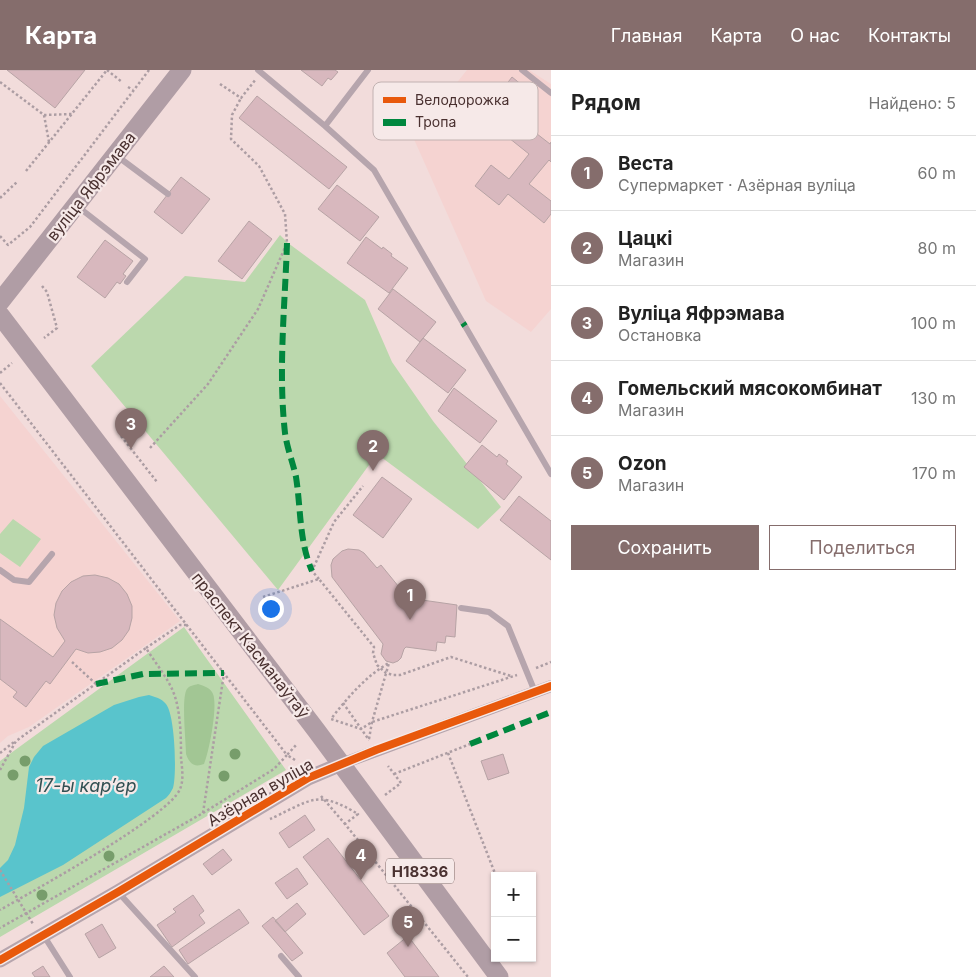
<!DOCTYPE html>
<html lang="ru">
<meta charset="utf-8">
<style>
:root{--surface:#fff;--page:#f2f2f2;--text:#222;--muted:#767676;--line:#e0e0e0;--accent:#856d6c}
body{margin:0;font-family:Inter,sans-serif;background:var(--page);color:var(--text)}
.controls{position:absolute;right:15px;bottom:15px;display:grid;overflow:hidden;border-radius:0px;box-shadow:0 1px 4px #0004}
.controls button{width:45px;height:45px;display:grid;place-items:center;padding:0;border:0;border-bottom:1px solid var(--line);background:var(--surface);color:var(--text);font:25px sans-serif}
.you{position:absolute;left:270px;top:538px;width:18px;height:18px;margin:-12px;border:4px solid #fff;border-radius:50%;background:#1a73e8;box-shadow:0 0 0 8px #1a73e833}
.badge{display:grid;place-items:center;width:32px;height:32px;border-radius:50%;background:var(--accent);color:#fff;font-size:16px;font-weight:700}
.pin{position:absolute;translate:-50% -41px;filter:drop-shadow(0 1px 2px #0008)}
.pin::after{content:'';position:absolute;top:26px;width:18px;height:15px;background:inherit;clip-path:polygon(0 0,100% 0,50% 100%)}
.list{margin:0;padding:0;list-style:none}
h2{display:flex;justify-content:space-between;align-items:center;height:65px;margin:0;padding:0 20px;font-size:21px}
h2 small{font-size:16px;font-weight:400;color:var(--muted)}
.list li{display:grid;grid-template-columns:32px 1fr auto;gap:15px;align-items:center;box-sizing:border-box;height:75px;padding:0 20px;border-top:1px solid var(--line)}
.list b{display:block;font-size:19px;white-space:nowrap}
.list p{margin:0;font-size:16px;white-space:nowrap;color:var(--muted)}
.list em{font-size:16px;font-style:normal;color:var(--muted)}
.actions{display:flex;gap:10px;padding:15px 20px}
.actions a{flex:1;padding:11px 0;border:1px solid var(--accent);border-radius:0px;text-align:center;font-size:18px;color:var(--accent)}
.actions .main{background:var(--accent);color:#fff}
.map{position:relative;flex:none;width:551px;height:907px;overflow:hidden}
header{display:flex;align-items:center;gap:30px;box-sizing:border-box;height:70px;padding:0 25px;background:var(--accent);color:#fff}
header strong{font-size:24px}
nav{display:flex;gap:28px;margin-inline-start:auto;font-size:18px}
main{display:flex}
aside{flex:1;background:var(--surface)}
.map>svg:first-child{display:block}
</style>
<header>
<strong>Карта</strong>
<nav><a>Главная</a><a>Карта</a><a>О нас</a><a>Контакты</a></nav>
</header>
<main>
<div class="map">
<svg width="551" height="907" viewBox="0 0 551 907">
<rect width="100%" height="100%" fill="#f2dcdb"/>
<!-- built -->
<path fill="#f5d3d1" d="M467,0H529L551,14V239L531,262L486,231L413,67Z
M0,326L180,551L29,657L8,666L0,673Z"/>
<!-- green -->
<path fill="#bbd8ad" d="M280,165L288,173L365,230L392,292L433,351L501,437L478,459L377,384L278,520L91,296L185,206L245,212Z
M13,449L41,469L20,497L0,483V464Z
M184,557L286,700L0,867V691Z"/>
<!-- forest -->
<path fill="#a2c694" d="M198,614C204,616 211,618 213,624C218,636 209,682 204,694C194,698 189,693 186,684C186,672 181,627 187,619C189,616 194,615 198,614Z"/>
<!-- water -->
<path fill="#59c4cc" d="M149,625C155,627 161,628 166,634C175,645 177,704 173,718C171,722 169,725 166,728L63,795L0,827V798L8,790L15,775L24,738L29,697L34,687L43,676L114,635L139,627Z"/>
<!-- building -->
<path fill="#d8b8be" stroke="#b7a3a5" d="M7,0H85L55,38Z
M301,0H335L338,2L331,10L328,8L322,16Z
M512,7L528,20L510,43L550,74L551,72V92L549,90L529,114L551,131V144L544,153L508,124L499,135L475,116L491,95L509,109L529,84L489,52L483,59L460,40L473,24L489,37Z
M257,26L347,97L329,119L239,48Z
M181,107L210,129L182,164L154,142Z
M337,115L379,147L360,171L318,139Z
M249,151L272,169L242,209L218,191Z
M366,167L382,179L383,177L392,184L391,186L408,198L389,223L347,193Z
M105,170L133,191L123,204L126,206L120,214L117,212L105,228L77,207Z
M393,219L436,252L420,272L378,239Z
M423,268L466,300L448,323L406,291Z
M454,318L497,351L480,373L438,341Z
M482,375L497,387L499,384L508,391L506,394L522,407L504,430L464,397Z
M382,407L412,429L383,468L353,445Z
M519,426L551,451V490L500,450Z
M348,479L359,480L364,483L377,498L381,495L408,528L457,535L455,567L446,566L445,573L437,572L436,581L406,577L404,579L401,588L398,591L393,593L386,591L381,584L383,574L332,507L331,495L333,489L342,481Z
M95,505L108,508L119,514L127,524L132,536V548L129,560L122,570L112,578L100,582L88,583L76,579L50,614L46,611L26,637L13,627L17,622L0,609V549L53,587L65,571L57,558L54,545L56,533L62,521L71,512L83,506Z
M503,684L509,703L488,710L481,691Z
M305,745L315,760L289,778L279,763Z
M328,768L389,846L364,865L303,787Z
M223,779L232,790L212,805L203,794Z
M297,798L308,814L287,829L275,813Z
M193,825L204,841L199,845L205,853L172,877L157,855L176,842L173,839Z
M297,833L306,844L285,862L275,851Z
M239,839L249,853L188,894L179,880Z
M273,847L303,883L292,891L262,856Z
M102,854L116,878L99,888L85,864Z
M408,866L439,907H405L387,883Z
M43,896L50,907H35L32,903Z
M164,896L174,907H150Z"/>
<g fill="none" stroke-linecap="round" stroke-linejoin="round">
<!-- path -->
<path stroke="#ac9da3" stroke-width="2.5" stroke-dasharray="2.5 2.5" stroke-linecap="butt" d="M107,0L122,12
M0,12L44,45L72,44
M220,14L241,28L256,9
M128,17L133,20
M44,45L49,72
M26,101L107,0
M0,128L18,111
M0,166L8,175L30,157L149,0
M42,216L47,222L57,258L44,268
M0,303L12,293
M0,313L287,685L274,699L203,743L0,858
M121,366L157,412
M150,378L208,314L258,239L287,173L285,144L259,96L231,69L232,45L241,28
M319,509L312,501L334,452L363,416
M263,527L319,509L374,577L373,583L377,595L386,603L393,605H400L451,587L511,606
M146,578L180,555H187
M72,592L96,614
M536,598L551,592
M343,633L369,670
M369,669L372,652L389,593C367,605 347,628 331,649L361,659L372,652L517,605
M0,683L14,672
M448,683L496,806
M295,690L287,685L297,674
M0,700L16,671L146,578C154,591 164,603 171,617C181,636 181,667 181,688C182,698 184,710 180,719C170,746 31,822 0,840
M394,704L470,674
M385,725L401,713L388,696
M321,726L345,754
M203,743L224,603
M270,749C282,744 302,732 314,730C329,727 346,737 358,744L345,754L468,907
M0,800L33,854"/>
<!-- service -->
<path stroke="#b6a5ad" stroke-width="6" d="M258,0L325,56L368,0
M522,0L551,23
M325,56L374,100L463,253
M117,86L168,124
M77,136L145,189L127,212
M465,256L551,404
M0,500L14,510L29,512L52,484
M461,538L489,542L508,556L535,622
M118,822L195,907
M44,866L70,907
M281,886L299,907"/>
<!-- minor -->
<path stroke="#b6a5ad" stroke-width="12" d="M341,694L551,616"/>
<!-- tertiary -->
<path stroke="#b6a5ad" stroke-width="15" d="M0,890L118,822L308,708L341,694"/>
<!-- primary -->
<path stroke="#b09da5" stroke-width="19" d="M0,232L182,0
M0,245L316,660L499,907"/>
<!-- quiet -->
<path stroke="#00873e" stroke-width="6" stroke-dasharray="12 6" stroke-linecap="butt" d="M287,173C285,236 278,300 285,363C287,378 293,393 296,407C301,439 299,471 312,501
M463,253L465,256
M96,614L143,604L224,603
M470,674L551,642"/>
<!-- cycleway casing -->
<g stroke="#f6e9e8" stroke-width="11">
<path id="cycleway" d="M0,890L118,822L308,708L376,680L551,616"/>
</g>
<!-- cycleway -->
<use href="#cycleway" stroke="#e8590c" stroke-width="8"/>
</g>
<!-- trees -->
<g fill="#779d6b">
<circle cx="235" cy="684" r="5.5"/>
<circle cx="25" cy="691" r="5.5"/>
<circle cx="13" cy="705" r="5.5"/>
<circle cx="224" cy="706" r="5.5"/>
<circle cx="109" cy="786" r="5.5"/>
<circle cx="42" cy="825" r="5.5"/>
</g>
<g text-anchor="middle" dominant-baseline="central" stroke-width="4.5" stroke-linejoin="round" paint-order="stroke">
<!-- shield labels -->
<rect fill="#f6e9e8" stroke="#7e6867" stroke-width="1" x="386" y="788.5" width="68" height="25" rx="4"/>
<g font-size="15" font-weight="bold" fill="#4a3130">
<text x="420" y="801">Н18336</text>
</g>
<!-- street labels -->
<g font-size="16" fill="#4a3130" stroke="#f6e9e8">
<text transform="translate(91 116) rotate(-52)">вуліца Яфрэмава</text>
<text transform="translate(251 575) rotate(52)">праспект Касманаўтаў</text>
<text transform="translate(260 722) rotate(-30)">Азёрная вуліца</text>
</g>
<!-- water labels -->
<g font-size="18" font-style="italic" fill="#325052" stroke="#f6e9e8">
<text x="86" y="715">17-ы кар’ер</text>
</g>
</g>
<!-- legend -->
<rect x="373" y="12" width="165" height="58" rx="8" fill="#f6e9e8" stroke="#c2b2b1" stroke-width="1"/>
<rect x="383" y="27" width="23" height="6" fill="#e8590c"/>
<rect x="383" y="49" width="23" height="7" fill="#00873e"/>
<g font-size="14" fill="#4a3130">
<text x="415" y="35">Велодорожка</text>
<text x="415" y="57">Тропа</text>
</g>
</svg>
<div class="controls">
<button>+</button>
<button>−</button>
</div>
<div class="you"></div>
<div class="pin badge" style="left:410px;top:550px">1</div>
<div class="pin badge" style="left:373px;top:401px">2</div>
<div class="pin badge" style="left:131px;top:379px">3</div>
<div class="pin badge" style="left:361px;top:810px">4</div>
<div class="pin badge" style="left:408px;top:877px">5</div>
</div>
<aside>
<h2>Рядом<small>Найдено: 5</small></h2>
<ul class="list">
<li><span class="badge">1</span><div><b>Веста</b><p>Супермаркет · Азёрная вуліца</p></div><em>60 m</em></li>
<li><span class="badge">2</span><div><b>Цацкі</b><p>Магазин</p></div><em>80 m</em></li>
<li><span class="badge">3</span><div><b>Вуліца Яфрэмава</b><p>Остановка</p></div><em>100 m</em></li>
<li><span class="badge">4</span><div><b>Гомельский мясокомбинат</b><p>Магазин</p></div><em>130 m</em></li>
<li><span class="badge">5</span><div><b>Ozon</b><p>Магазин</p></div><em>170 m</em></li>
</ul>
<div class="actions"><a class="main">Сохранить</a><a>Поделиться</a></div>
</aside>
</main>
